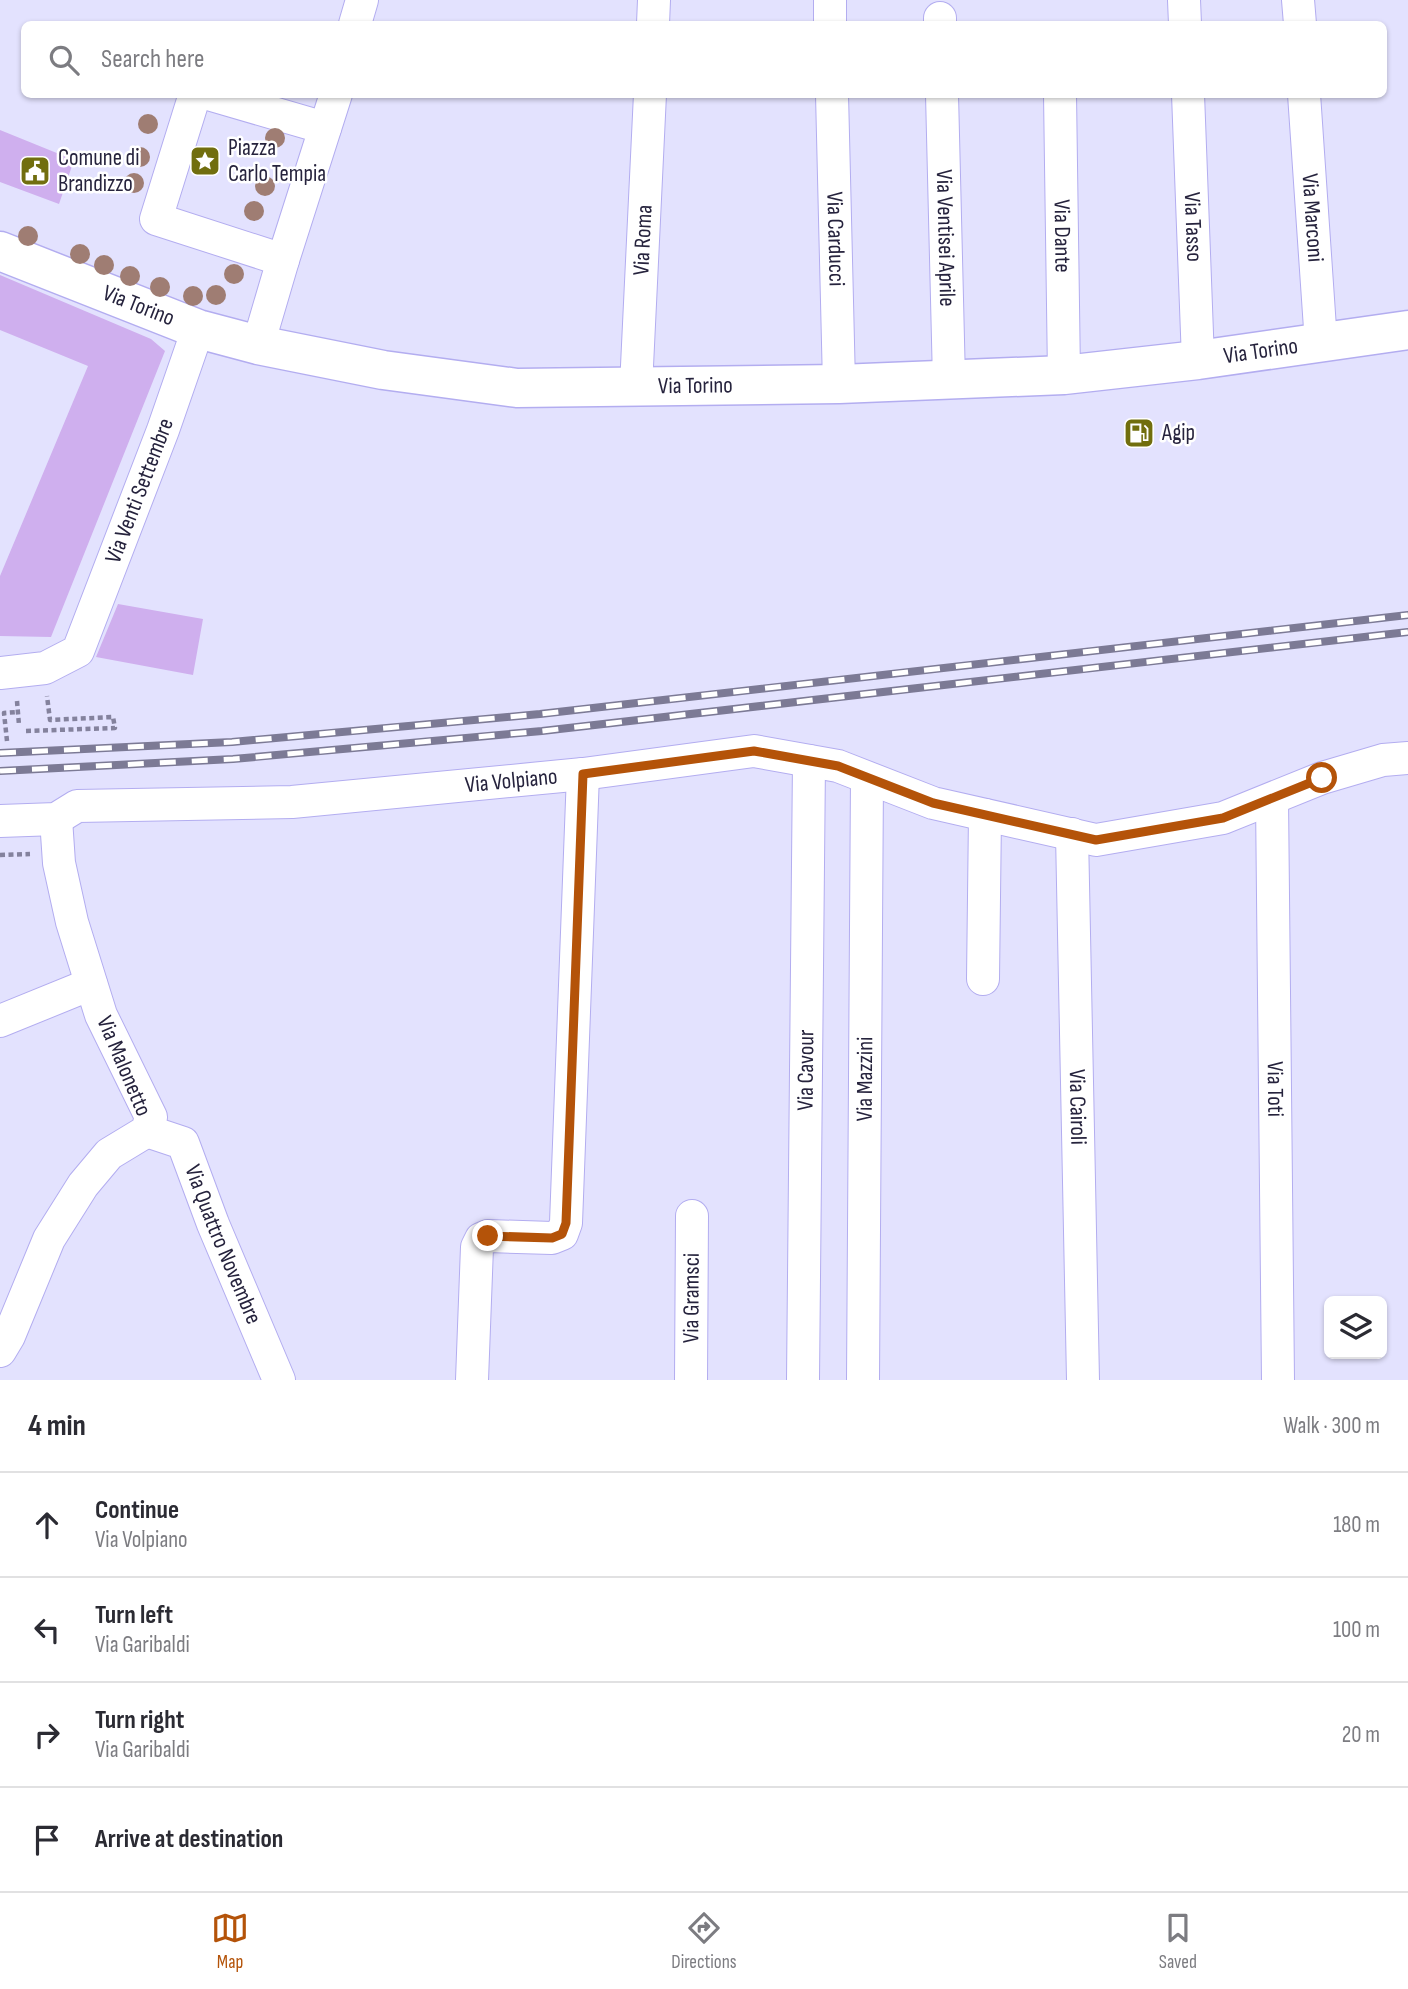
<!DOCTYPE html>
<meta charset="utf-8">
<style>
:root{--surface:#fff;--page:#f7f7f7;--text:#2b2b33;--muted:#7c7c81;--line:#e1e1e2;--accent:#b45309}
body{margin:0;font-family:"Sofia Sans Condensed",sans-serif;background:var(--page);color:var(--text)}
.controls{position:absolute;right:21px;bottom:21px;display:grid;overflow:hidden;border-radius:10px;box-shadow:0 2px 5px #0004}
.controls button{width:63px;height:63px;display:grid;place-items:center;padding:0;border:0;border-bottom:2px solid var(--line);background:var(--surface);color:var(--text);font:35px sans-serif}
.stop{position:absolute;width:21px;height:21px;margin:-16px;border:5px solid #b45309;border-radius:50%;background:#fff}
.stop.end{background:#b45309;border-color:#fff;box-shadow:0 2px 7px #0008}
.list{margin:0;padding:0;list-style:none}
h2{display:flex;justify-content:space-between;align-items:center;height:91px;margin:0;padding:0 28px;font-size:30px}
h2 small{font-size:23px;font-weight:400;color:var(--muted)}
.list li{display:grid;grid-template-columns:46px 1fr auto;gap:21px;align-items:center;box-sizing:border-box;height:105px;padding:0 28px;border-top:2px solid var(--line)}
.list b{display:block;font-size:26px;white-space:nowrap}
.list p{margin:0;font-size:23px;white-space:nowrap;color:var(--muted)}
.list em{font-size:23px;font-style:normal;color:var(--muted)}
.icon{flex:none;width:38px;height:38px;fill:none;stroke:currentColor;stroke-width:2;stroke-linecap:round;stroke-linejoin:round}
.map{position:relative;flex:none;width:1408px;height:1380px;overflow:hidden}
.search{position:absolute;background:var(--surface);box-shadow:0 2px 5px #0004;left:21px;right:21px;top:21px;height:77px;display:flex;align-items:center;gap:18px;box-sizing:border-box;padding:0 24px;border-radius:10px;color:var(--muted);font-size:26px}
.sheet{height:511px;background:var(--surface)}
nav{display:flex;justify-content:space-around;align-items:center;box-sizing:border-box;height:98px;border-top:2px solid var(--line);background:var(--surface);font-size:19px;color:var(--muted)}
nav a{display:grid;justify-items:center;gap:4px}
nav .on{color:var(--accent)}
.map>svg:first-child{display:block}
</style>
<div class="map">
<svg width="1408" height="1380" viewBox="0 0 1408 1380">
<rect width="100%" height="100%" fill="#e3e2fe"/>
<!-- building -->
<path fill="#cfafee" d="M0,130L74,160L59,204L0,182Z
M0,275L151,339L165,351L51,637L0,636V576L88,366L0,330Z
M118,604L203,619L193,675L96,657Z"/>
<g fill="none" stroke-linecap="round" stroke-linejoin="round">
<!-- minor casing -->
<g stroke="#b3adf0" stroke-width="34">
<g id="minor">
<path d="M830,0V24"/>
<path d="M1184,0L1185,24"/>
<path d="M1298,0L1300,24"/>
<path d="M940,18V24"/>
<path d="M355,24L362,0"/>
<path d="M653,24L654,0"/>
<path d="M195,94L156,219L283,260"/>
<path d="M208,94L325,128"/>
<path id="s1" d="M832,94L839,384"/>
<path id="s2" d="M942,94L949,381"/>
<path id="s3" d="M1060,94L1064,375"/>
<path id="s4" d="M1188,94L1198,360"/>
<path id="s5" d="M1304,94L1321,343"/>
<path d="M258,345L283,260L336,94"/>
<path id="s6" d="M636,387L650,94"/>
<path id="s7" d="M0,673L45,668L78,651L163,430L198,329"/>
<path id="s8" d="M1272,799L1278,1380"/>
<path id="s9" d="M0,821L56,819L77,806L292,802L583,774L754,751L838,766L933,803L1096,840L1223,818L1322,778L1383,760L1408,758"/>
<path id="s10" d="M1072,834L1083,1380"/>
<path d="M983,979L985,815"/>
<path d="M0,1021L91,984"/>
<path id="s11" d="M147,1131L183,1143L213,1224L279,1380"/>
<path d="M0,1351L9,1336L49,1239L83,1185L109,1154L147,1131L151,1117L101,1015L72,922L59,863L56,819"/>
<path d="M472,1380L477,1247L481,1239L488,1236L552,1238L562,1234L566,1223L583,774"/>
<path id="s12" d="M691,1380L692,1216"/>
<path id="s13" d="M803,1380L809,761"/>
<path id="s14" d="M863,1380L867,778"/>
</g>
</g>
<!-- major casing -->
<g stroke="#b3adf0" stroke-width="41">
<g id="major">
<path id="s15" d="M0,251L198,329L258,345L383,370L517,388L839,384L1064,375L1198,360L1408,330"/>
</g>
</g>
<!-- path -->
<path stroke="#84829d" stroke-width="4.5" stroke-dasharray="5 3.5" stroke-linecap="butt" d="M17,701L19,725
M26,731L115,728L113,717L50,720L47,696
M7,741L4,713L18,712
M0,855L30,854"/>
<!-- minor -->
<use href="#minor" stroke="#fff" stroke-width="32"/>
<!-- major -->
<use href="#major" stroke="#fff" stroke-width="38"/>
<!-- rail casing -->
<g stroke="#7c7a95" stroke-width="8">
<path id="rail" d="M0,753L232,742L540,714L1408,615
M0,771L233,759L542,731L1408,632"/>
</g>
<!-- rail -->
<use href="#rail" stroke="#fff" stroke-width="5" stroke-dasharray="16" stroke-linecap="butt"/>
</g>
<!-- trees -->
<g fill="#9f7d73">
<circle cx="148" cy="124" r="10"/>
<circle cx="275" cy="138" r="10"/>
<circle cx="140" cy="157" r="10"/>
<circle cx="134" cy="183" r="10"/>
<circle cx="265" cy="186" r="10"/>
<circle cx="254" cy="211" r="10"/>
<circle cx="28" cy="236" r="10"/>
<circle cx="80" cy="254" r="10"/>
<circle cx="104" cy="265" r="10"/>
<circle cx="234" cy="274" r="10"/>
<circle cx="130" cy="276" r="10"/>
<circle cx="160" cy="287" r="10"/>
<circle cx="216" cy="295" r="10"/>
<circle cx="193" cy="296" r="10"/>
</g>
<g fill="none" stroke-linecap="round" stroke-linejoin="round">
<!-- route -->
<path stroke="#b45309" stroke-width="9" d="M488,1236L552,1238L562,1234L566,1223L583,774L754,751L838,766L933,803L1096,840L1223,818L1322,778"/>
</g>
<!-- icons -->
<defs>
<g id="sight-square" transform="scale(1.575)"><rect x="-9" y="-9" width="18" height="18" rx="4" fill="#716e0e" stroke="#fff"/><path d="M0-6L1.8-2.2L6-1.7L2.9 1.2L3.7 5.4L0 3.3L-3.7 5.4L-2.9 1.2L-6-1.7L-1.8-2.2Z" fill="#fff"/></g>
<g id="civic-square" transform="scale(1.575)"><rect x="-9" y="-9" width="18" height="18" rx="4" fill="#716e0e" stroke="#fff"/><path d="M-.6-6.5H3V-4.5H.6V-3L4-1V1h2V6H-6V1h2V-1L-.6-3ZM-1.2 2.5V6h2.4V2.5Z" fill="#fff"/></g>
<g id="fuel-square" transform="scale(1.575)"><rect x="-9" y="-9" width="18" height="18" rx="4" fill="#716e0e" stroke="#fff"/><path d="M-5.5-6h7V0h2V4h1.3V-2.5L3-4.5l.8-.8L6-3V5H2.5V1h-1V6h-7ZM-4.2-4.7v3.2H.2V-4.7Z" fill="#fff"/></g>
</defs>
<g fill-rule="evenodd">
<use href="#sight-square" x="205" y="161"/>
<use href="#civic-square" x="35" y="171"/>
<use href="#fuel-square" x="1139" y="433"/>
</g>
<g text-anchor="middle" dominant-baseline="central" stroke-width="5" stroke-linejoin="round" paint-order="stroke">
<!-- poi labels -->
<g font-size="23" fill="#26233d" stroke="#fff" text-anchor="start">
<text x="228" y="148">Piazza<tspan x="228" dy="26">Carlo Tempia</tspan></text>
<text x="58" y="158">Comune di<tspan x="58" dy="26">Brandizzo</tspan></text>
<text x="1162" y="433">Agip</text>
</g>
<!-- street labels -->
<g font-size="23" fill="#26233d" stroke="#fff">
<text stroke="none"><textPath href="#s5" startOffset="124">Via Marconi</textPath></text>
<text stroke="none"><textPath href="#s4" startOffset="133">Via Tasso</textPath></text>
<text stroke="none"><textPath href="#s3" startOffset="142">Via Dante</textPath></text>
<text stroke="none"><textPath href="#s2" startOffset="144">Via Ventisei Aprile</textPath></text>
<text stroke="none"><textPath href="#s1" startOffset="145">Via Carducci</textPath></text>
<text stroke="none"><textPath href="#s6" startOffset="147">Via Roma</textPath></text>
<text stroke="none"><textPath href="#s15" startOffset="149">Via Torino</textPath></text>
<text stroke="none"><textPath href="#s15" startOffset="1283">Via Torino</textPath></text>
<text stroke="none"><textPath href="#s15" startOffset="716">Via Torino</textPath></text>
<text stroke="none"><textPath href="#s7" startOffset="254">Via Venti Settembre</textPath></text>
<text stroke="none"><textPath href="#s9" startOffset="516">Via Volpiano</textPath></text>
<text transform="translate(124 1066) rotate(67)">Via Malonetto</text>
<text stroke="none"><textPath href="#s13" startOffset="310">Via Cavour</textPath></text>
<text stroke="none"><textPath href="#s14" startOffset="301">Via Mazzini</textPath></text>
<text stroke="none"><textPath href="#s8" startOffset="290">Via Toti</textPath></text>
<text stroke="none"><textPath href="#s10" startOffset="273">Via Cairoli</textPath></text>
<text stroke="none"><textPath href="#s11" startOffset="147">Via Quattro Novembre</textPath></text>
<text stroke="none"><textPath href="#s12" startOffset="82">Via Gramsci</textPath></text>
</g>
</g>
</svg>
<div class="controls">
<button><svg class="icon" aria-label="layers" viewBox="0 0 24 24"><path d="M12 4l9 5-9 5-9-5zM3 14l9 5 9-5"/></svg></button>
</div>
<div class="stop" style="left:1322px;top:778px"></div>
<div class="stop end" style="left:488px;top:1236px"></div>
<div class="search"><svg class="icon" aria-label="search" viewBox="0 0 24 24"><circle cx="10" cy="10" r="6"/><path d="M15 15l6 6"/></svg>Search here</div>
</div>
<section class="sheet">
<h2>4 min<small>Walk · 300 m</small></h2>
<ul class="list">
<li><svg class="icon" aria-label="ahead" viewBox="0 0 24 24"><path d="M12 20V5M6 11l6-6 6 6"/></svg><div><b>Continue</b><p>Via Volpiano</p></div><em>180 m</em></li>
<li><svg class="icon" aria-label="left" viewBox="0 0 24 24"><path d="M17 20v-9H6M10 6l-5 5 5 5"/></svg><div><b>Turn left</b><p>Via Garibaldi</p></div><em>100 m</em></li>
<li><svg class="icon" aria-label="right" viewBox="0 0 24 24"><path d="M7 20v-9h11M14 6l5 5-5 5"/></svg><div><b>Turn right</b><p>Via Garibaldi</p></div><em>20 m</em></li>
<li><svg class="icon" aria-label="arrive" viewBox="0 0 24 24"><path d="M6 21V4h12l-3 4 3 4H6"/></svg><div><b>Arrive at destination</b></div></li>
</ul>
</section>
<nav>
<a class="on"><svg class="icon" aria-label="map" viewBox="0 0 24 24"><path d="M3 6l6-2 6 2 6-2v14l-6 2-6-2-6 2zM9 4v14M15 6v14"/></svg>Map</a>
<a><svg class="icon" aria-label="directions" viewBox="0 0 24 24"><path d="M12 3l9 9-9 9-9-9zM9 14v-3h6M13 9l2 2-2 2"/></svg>Directions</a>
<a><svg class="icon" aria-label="saved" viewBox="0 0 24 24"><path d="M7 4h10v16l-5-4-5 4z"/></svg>Saved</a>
</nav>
